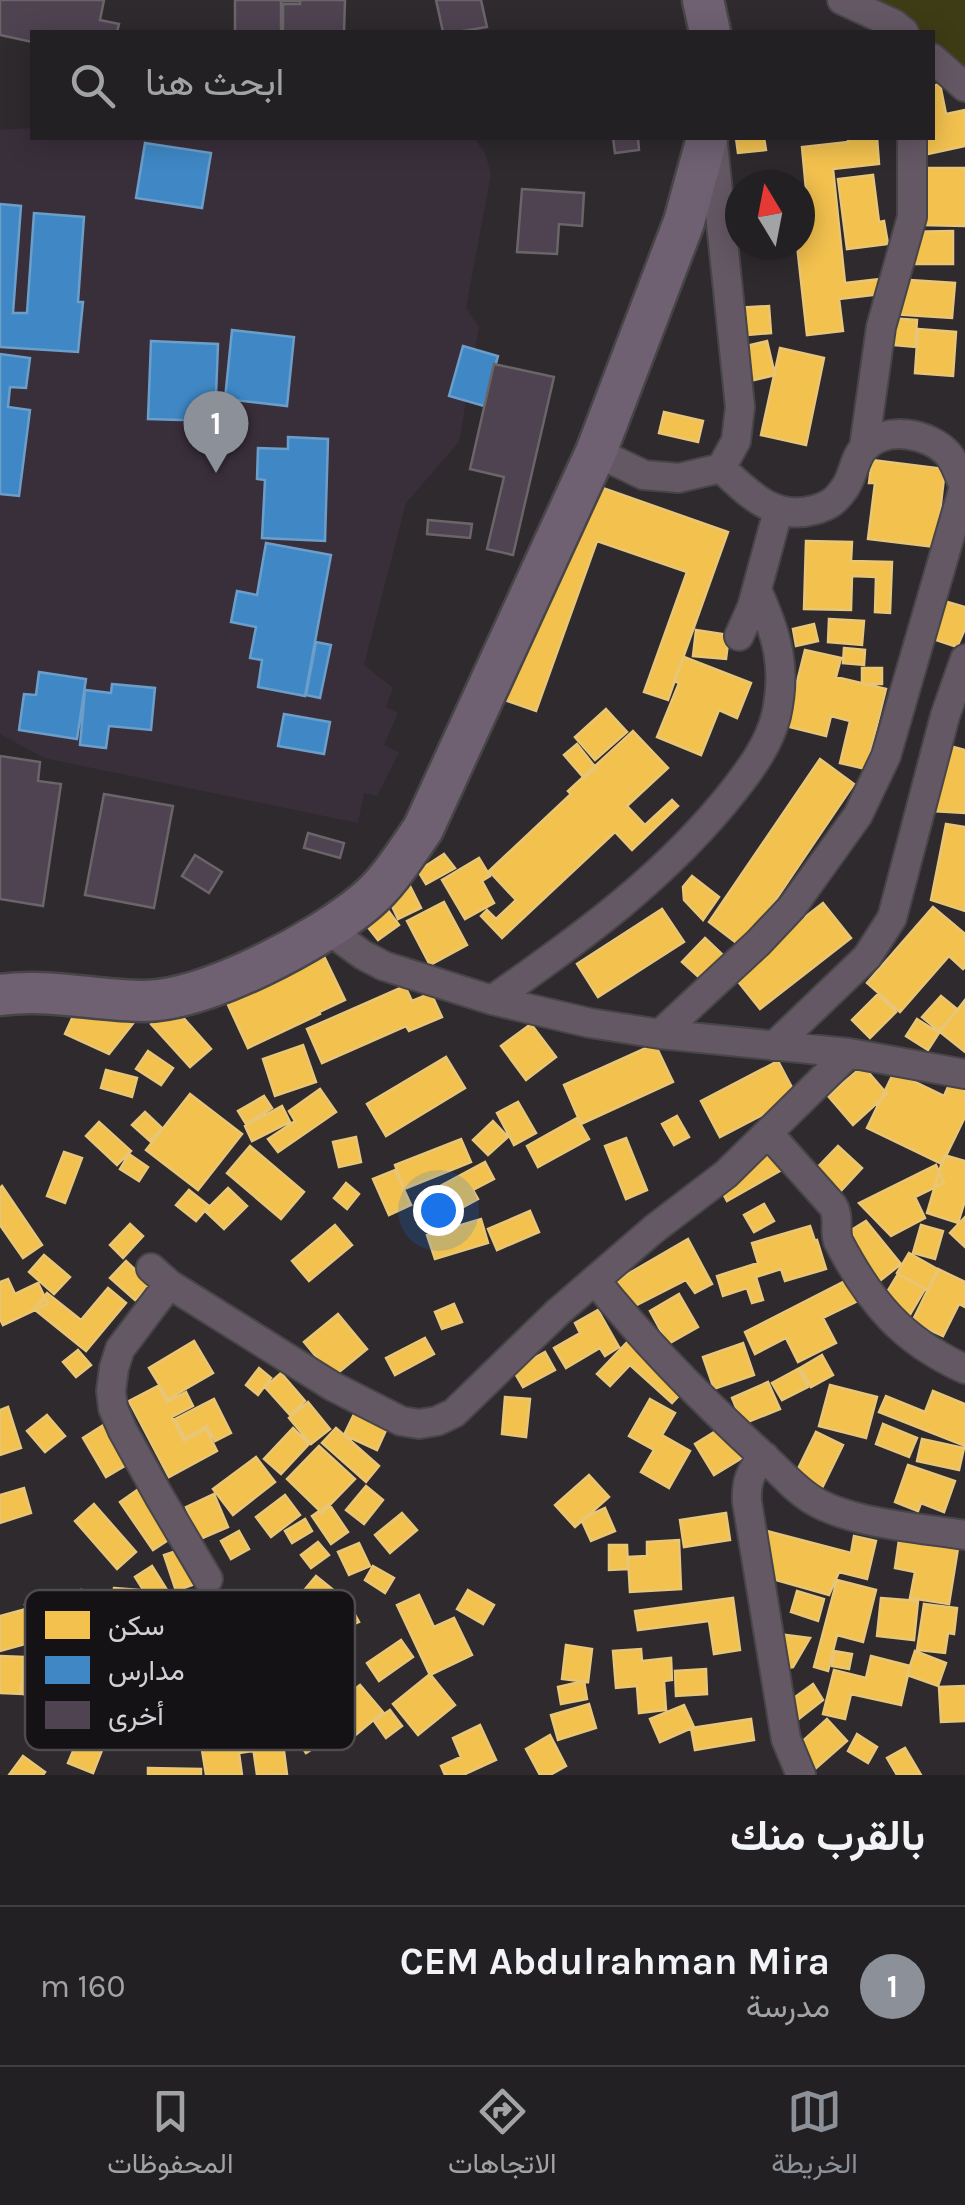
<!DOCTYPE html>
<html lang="ar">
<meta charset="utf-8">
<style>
:root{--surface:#222022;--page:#2e2d2f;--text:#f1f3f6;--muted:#a2a3a5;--line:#3f3e40;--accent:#8c9099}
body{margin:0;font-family:Karla,Vazirmatn,sans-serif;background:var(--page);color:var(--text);direction:rtl}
.compass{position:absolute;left:725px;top:170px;width:90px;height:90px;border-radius:50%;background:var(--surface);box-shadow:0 5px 25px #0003;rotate:350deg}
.you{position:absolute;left:438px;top:1210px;width:35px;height:35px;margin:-25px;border:8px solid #fff;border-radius:50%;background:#1a73e8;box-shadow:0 0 0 15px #1a73e833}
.badge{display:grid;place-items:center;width:65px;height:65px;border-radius:50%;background:var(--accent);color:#fff;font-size:32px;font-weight:700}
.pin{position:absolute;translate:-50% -82px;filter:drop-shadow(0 2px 5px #0008)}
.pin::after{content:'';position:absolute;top:52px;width:35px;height:30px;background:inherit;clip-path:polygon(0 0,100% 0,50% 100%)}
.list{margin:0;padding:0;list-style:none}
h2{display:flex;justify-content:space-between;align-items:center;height:130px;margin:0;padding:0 40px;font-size:42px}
h2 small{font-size:32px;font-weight:400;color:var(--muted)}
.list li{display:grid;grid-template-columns:65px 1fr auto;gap:30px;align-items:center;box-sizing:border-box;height:160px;padding:0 40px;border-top:2px solid var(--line)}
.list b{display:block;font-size:38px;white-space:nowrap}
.list p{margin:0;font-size:32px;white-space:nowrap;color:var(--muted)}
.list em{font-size:32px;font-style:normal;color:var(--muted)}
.icon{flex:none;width:55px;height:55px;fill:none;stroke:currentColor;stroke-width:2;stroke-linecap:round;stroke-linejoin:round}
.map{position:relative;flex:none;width:965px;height:1775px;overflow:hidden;direction:ltr}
.search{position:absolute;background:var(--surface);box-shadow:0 5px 25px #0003;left:30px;right:30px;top:30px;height:110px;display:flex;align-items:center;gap:25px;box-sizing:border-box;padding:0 35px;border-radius:0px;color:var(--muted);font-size:38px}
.sheet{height:290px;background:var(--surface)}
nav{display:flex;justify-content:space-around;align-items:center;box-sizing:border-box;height:140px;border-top:2px solid var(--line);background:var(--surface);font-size:28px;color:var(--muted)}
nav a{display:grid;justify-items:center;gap:5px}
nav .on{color:var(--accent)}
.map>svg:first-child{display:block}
</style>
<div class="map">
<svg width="965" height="1775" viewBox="0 0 965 1775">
<rect width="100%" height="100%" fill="#2e2a2e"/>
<!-- built -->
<path fill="#392f3b" d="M32,128V138H474L485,153L491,174L466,308L479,327L459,442L406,503L364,665L393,688L386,707L398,713L384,745L399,752L377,796L364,793L358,823L44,758L0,734V130Z"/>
<!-- green -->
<path fill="#3e3c15" d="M849,0H965V89L933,64L932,32H891Z"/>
<!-- homes -->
<path fill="#f2c14e" stroke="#e9c676" stroke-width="2.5" d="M940,84L946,114L965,110V146L914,157L909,138H932V86Z
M736,138H764L766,150L738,153Z
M848,138H877L879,164L833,169L845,283L881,279L882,294L839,299L843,331L807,335L797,245H800V233L810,232L802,147L848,142Z
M924,168H965V226L923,225Z
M873,175L879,222L884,221L888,244L847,249L838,179Z
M953,231V264H900V232Z
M894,279L955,283L952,318L891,314Z
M769,306L771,333L737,336L734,308Z
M873,317L917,320L915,347L872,343Z
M918,329L956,332L953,376L915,373Z
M767,341L775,375L750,381L742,347Z
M780,348L824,358L806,445L761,435Z
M664,412L703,421L698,442L659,433Z
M872,460L945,469L936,547L868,539L875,483H869Z
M563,474L728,532L668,700L644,692L687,572L597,541L536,711L485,693Z
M806,541L852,542L851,561L892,562L890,613L875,612L876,577L852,576L851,610L804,609Z
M944,601L965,607V629L957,647L927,637Z
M829,619L864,621L862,645L828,642Z
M814,624L818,641L796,646L793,629Z
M696,630L729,635L726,659L693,656Z
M844,648L865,650L864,665L843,663Z
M805,650L841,658L836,677L886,689L866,769L840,763L850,721L831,716L826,736L786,726Z
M684,657L751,683L737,718L719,710L701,755L657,737L679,683L674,681Z
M862,668H882V684H862Z
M606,709L627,732L595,760L575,737Z
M633,731L668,768L627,806L645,825L672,800L678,806L632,850L615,832L502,938L481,916L487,910L496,919L516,900L489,871L571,794L568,791Z
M577,744L596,768L584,778L564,755Z
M950,746L965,750V813L933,811Z
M820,759L854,784L743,948L709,922Z
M946,824L965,827V911L931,900Z
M444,854L455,868L426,884L418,871Z
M479,858L490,876L482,881L494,903L465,919L442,880Z
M692,876L719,897L703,920L684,900L683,887Z
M408,882L421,908L398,919L386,893Z
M444,902L467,945L430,965L407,921Z
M823,903L851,938L760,1009L732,974Z
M384,905L399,925L378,940L363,921Z
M933,907L965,934V967L963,969L949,956L900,1012L867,983Z
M662,909L684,942L598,997L577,964Z
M705,938L724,956L702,980L682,962Z
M320,948L345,1000L319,1012L320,1014L248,1048L223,994Z
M405,986L412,1001L431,993L442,1017L409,1031L406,1026L322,1063L307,1029Z
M878,994L896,1012L870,1038L852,1020Z
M941,996L958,1010L939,1031L922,1017Z
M965,1000V1052L940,1032Z
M172,1005L211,1049L190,1067L151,1024Z
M75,1012L135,1021L109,1054L65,1034Z
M917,1019L939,1033L928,1050L906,1036Z
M531,1024L556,1057L526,1080L501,1046Z
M655,1044L673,1082L581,1124L564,1085Z
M303,1045L316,1082L275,1096L263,1059Z
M148,1051L173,1068L161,1085L136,1069Z
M446,1057L465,1088L386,1136L367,1104Z
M778,1061L797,1097L720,1137L701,1101Z
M863,1066L887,1094L853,1125L828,1096Z
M106,1070L137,1078L132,1097L101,1088Z
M894,1072L944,1096L952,1078L965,1084V1117L942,1164L867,1128Z
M320,1089L336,1112L278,1152L268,1139L295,1121L289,1111Z
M190,1094L242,1134L198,1190L146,1150Z
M264,1096L272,1108L246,1124L238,1111Z
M518,1102L536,1133L514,1145L497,1113Z
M282,1106L290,1122L252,1141L245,1126Z
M145,1112L162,1128L150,1141L132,1125Z
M677,1116L689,1137L674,1145L662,1124Z
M577,1118L589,1139L538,1167L527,1146Z
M493,1121L508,1137L488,1155L473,1140Z
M99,1122L131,1151L117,1165L86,1136Z
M356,1137L361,1162L339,1167L333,1142Z
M626,1138L647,1190L626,1199L605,1146Z
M461,1139L471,1162L404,1189L395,1165Z
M250,1146L304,1192L281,1219L227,1173Z
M838,1146L862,1168L838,1194L813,1172Z
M774,1150L785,1168L727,1201L717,1182Z
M64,1152L82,1158L65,1203L47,1196Z
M129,1154L148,1167L139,1181L120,1169Z
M944,1155L965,1161V1201L958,1223L927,1213Z
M485,1162L494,1179L473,1190L478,1199L445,1217L431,1191Z
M936,1165L944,1183L915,1197L925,1218L891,1236L859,1203Z
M395,1170L411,1205L389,1215L373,1179Z
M346,1183L359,1194L347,1209L334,1198Z
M2,1186L42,1245L23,1258L0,1225V1188Z
M228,1188L247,1206L224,1229L205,1211Z
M189,1190L209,1206L196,1221L176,1205Z
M764,1204L774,1221L754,1232L744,1215Z
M530,1211L539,1232L497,1250L488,1229Z
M965,1217V1247L950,1233Z
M481,1219L488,1243L435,1259L427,1235Z
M866,1221L901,1264L876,1284L845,1234Z
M130,1224L143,1236L123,1258L110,1245Z
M335,1225L352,1245L309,1281L292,1261Z
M921,1225L943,1231L935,1259L913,1253Z
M810,1226L815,1241L817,1240L826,1269L785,1281L781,1269L756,1277L763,1300L752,1303L747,1288L723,1296L717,1276L758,1263L752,1243Z
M688,1239L712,1284L695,1293L686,1280L631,1308L614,1282Z
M909,1253L939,1270L928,1290L897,1273Z
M44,1255L70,1277L54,1294L29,1272Z
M126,1261L150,1284L135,1300L110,1278Z
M938,1269L965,1282V1307L959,1304L943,1336L912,1322Z
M898,1274L925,1289L908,1318L881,1302Z
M851,1278L862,1299L823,1318L836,1343L798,1362L786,1338L755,1354L745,1332Z
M8,1279L15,1294L38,1283L48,1304L3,1325L0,1319V1282Z
M108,1288L126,1303L86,1351L34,1309L47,1293L81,1320Z
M679,1294L698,1327L668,1344L650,1311Z
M454,1304L462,1322L442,1329L435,1312Z
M598,1310L619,1347L605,1356L600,1348L566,1368L554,1348L580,1333L575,1323Z
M338,1314L367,1349L333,1377L304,1342Z
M632,1337L687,1387L672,1403L630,1365L610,1386L597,1374Z
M425,1338L434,1354L395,1375L386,1358Z
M194,1341L213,1373L168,1399L149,1368Z
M743,1343L754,1375L714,1389L703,1357Z
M78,1350L91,1365L76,1377L63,1362Z
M545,1352L555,1370L523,1387L513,1370Z
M822,1355L833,1375L811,1387L800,1368Z
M259,1368L271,1378L258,1395L246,1385Z
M798,1369L808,1387L782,1400L772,1383Z
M281,1373L305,1401L290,1415L265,1387Z
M768,1382L780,1409L743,1424L732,1398Z
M830,1385L877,1397L866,1438L819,1426Z
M158,1386L167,1402L186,1392L193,1406L172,1417L184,1441L206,1429L217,1451L169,1477L129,1401Z
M933,1391L965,1404V1446L879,1412L886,1396L925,1412Z
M505,1397L530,1399L526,1437L502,1434Z
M214,1399L231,1433L215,1441L207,1426L185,1438L175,1419Z
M650,1399L675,1413L662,1435L690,1451L669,1488L641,1472L654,1450L629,1436Z
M308,1402L330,1429L311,1444L289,1418Z
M8,1407L21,1448L0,1455V1410Z
M355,1412L388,1426L377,1450L344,1435Z
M47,1415L65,1436L45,1452L27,1431Z
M105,1424L128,1464L106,1477L83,1438Z
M883,1424L917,1438L909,1457L876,1444Z
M724,1426L742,1458L714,1475L695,1444Z
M293,1428L309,1444L281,1474L264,1459Z
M336,1428L379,1466L366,1482L322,1443Z
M816,1432L843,1445L822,1488L795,1475Z
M922,1439L964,1448L959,1470L917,1461Z
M319,1446L355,1479L322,1513L287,1479Z
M256,1457L275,1482L233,1515L213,1489Z
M908,1465L955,1481L944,1512L921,1503L918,1511L895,1502Z
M589,1475L609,1497L575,1527L555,1505Z
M366,1486L383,1500L364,1524L346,1510Z
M24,1488L31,1513L0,1523V1495Z
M140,1488L173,1537L153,1550L120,1502Z
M214,1494L228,1527L200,1539L186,1507Z
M285,1495L300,1515L271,1537L256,1517Z
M94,1504L136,1552L117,1569L75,1521Z
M329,1504L348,1532L331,1544L312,1516Z
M605,1508L615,1531L591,1541L581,1519Z
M402,1513L417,1530L390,1553L375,1535Z
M726,1513L730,1540L684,1547L680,1520Z
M305,1519L312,1531L292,1543L285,1531Z
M763,1530L851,1553L854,1536L876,1541L867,1579L839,1572L829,1595L769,1578Z
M239,1531L249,1549L231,1559L221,1541Z
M900,1533L959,1542L949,1604L910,1598L915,1572L895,1568Z
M679,1540L681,1589L630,1592L628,1557L647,1556V1542Z
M318,1542L329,1555L311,1568L301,1555Z
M359,1543L370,1566L349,1575L338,1552Z
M609,1545H627L628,1569L609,1570Z
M182,1549L195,1584L176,1591L164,1555Z
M152,1566L174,1601L157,1612L135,1577Z
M373,1566L394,1578L385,1593L365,1580Z
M316,1576L337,1593L321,1611L301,1594Z
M837,1580L876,1590L863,1642L837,1635L828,1671L814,1667Z
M114,1588L139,1590L137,1609L112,1607Z
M81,1590L91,1626L0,1651V1616L26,1609L25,1605Z
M468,1590L494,1605L483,1624L457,1609Z
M797,1591L824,1599L818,1621L791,1612Z
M419,1595L434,1627L454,1618L472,1655L430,1675L397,1605Z
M733,1598L740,1650L714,1654L709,1621L638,1630L635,1611Z
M881,1598L918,1601L914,1640L877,1636Z
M924,1604L957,1608L954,1634L948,1633L945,1653L917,1650Z
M353,1611L359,1622L336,1632L331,1621Z
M778,1634L810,1638L793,1667L780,1669Z
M401,1640L413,1657L379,1681L367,1663Z
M566,1645L592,1649L588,1682L562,1679Z
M641,1649L642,1661L671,1658L672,1680L664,1681L666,1710L639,1713L637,1686L616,1688L613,1651Z
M33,1651L67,1661L54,1703L19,1693Z
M834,1651L852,1654L849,1669L832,1666Z
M915,1651L946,1663L938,1686L907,1675Z
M0,1656L24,1657L22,1694L0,1693Z
M871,1656L910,1666L901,1705L851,1694L845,1719L823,1714L834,1670L866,1678Z
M706,1669L707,1694L676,1696L675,1671Z
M430,1674L455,1705L418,1735L393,1704Z
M584,1681L587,1699L561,1704L558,1687Z
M813,1684L823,1700L795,1722L784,1705Z
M344,1685L351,1692L360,1685L383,1712L352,1738L322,1703Z
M965,1686V1721L941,1722L939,1687Z
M589,1704L596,1728L558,1740L551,1715Z
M684,1705L694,1727L660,1742L650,1719Z
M317,1706L336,1734L306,1753L287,1724Z
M91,1708L127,1722L116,1749L104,1745L93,1773L68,1763Z
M390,1710L402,1726L386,1738L374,1721Z
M751,1719L754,1740L695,1750L691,1728Z
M827,1719L847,1741L815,1769L795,1748Z
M248,1723L253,1751L239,1753L242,1775H206L199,1731Z
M480,1725L496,1760L463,1775H445L441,1766L461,1757L453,1738Z
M857,1734L877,1747L868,1763L848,1751Z
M550,1735L566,1766L550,1775H540L526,1749Z
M282,1736L287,1774L257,1775L252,1740Z
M905,1748L921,1775H897L887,1758Z
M23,1756L45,1772L43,1775H9Z
M148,1768L201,1769V1775H148Z"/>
<!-- schools -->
<path fill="#3f88c5" stroke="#6c9eca" stroke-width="2.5" d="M145,143L211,153L202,208L136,198Z
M0,204L21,206L13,313H27L34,213L84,217L78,302H83L78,352L0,347Z
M232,330L294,337L287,406L225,399Z
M151,341L218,344L215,421L148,419Z
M463,346L498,356L484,406L449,396Z
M0,354L30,358L26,388L10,387L8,407L30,410L19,496L0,494Z
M288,437L328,439L325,541L262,538L265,480L257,479L258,448L288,449Z
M266,543L331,555L305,696L258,687L262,660L250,658L256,627L231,622L237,591L257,595Z
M316,642L331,645L320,698L306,695Z
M39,672L86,679L77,739L19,730L24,694L36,695Z
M112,684L155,688L151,730L109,726L106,748L80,745L85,690L111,693Z
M284,714L330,722L324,754L278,746Z"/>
<!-- building -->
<path fill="#4f4251" stroke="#696569" stroke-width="2.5" d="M0,0H104L100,20L119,24L117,32H32V42L0,35Z
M235,0H299V1H281V32H235Z
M300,0H345L344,32H283V4H300Z
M436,0H481L487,27L457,32H443Z
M613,138H638L639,150L615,153Z
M522,189L584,193L582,226L559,224L557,254L517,252Z
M494,364L554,377L513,555L487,549L504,477L470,469Z
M428,520L472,524L470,538L427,534Z
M0,756L40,762L38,781L61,784L43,906L0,899Z
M104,794L173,806L154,908L85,895Z
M308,833L344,843L340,858L304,848Z
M195,855L222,872L209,893L182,876Z"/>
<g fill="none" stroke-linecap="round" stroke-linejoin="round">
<!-- minor casing -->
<g stroke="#484548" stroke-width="32">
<path id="minor" d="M842,0L894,24L904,32
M932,58L965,87
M864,448L881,327L912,217V138
M596,452L644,475L679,478L721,468L736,441L740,407L713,144
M721,468C748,493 774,521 814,510C828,506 835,502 844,489C853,478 854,458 864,448C886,425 929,433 948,454C956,463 960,478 965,489
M739,636L752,607L778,511
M327,929L363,955L384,966L492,1000L590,1023L660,1034L849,1053L965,1074
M492,1000C580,939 668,875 735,789C752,767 769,744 776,716C787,667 777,635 757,590
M660,1034L758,943L792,907L858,815L886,756L964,487
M774,1046L867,957L892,918L945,716L965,659
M768,1133L833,1206C840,1218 834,1229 838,1241C870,1302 901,1340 965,1369
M151,1268L169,1284L332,1386L401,1421L419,1424L437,1421L454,1413L558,1312L654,1229L726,1174L849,1053
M595,1280C646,1344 704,1402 764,1457C781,1472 796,1491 816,1502C855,1524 921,1528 965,1535
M169,1284L120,1349L114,1368L111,1391L113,1408L123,1431L159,1496L208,1579
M765,1457C750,1469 746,1483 747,1502L786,1739L801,1775"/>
</g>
<!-- secondary casing -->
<g stroke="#484548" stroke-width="45">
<path id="secondary" d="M703,0L710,32
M0,995C49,988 96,1001 145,1001C207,1000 319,941 366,901C389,882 406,853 423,829L596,452L684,222L707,138"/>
</g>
<!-- minor -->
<use href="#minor" stroke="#645865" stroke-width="28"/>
<!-- secondary -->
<use href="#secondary" stroke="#6f6172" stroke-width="40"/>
</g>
<!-- legend -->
<rect x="25" y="1590" width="330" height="160" rx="15" fill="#151216" stroke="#4e4b4f" stroke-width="2.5"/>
<rect x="45" y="1611" width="45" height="28" fill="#f2c14e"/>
<rect x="45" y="1656" width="45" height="28" fill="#3f88c5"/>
<rect x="45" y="1701" width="45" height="28" fill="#4f4251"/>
<g font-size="28" fill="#d4d0d5">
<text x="108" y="1635">سكن</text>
<text x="108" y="1680">مدارس</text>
<text x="108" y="1725">أخرى</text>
</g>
</svg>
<svg class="compass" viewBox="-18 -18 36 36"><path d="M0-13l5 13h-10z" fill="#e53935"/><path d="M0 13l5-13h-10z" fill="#a2a3a5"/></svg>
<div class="you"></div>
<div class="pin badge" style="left:216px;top:473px">1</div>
<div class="search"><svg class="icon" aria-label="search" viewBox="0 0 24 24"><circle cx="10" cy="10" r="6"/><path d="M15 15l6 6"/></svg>ابحث هنا</div>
</div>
<section class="sheet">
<h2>بالقرب منك<small></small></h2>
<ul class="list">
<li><span class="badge">1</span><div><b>CEM Abdulrahman Mira</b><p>مدرسة</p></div><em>160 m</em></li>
</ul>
</section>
<nav>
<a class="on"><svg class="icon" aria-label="map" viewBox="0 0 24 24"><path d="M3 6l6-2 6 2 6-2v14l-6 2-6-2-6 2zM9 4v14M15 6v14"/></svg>الخريطة</a>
<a><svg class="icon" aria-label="directions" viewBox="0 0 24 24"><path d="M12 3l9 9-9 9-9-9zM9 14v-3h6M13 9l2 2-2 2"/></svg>الاتجاهات</a>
<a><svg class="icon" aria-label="saved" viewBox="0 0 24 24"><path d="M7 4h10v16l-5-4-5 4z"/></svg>المحفوظات</a>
</nav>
